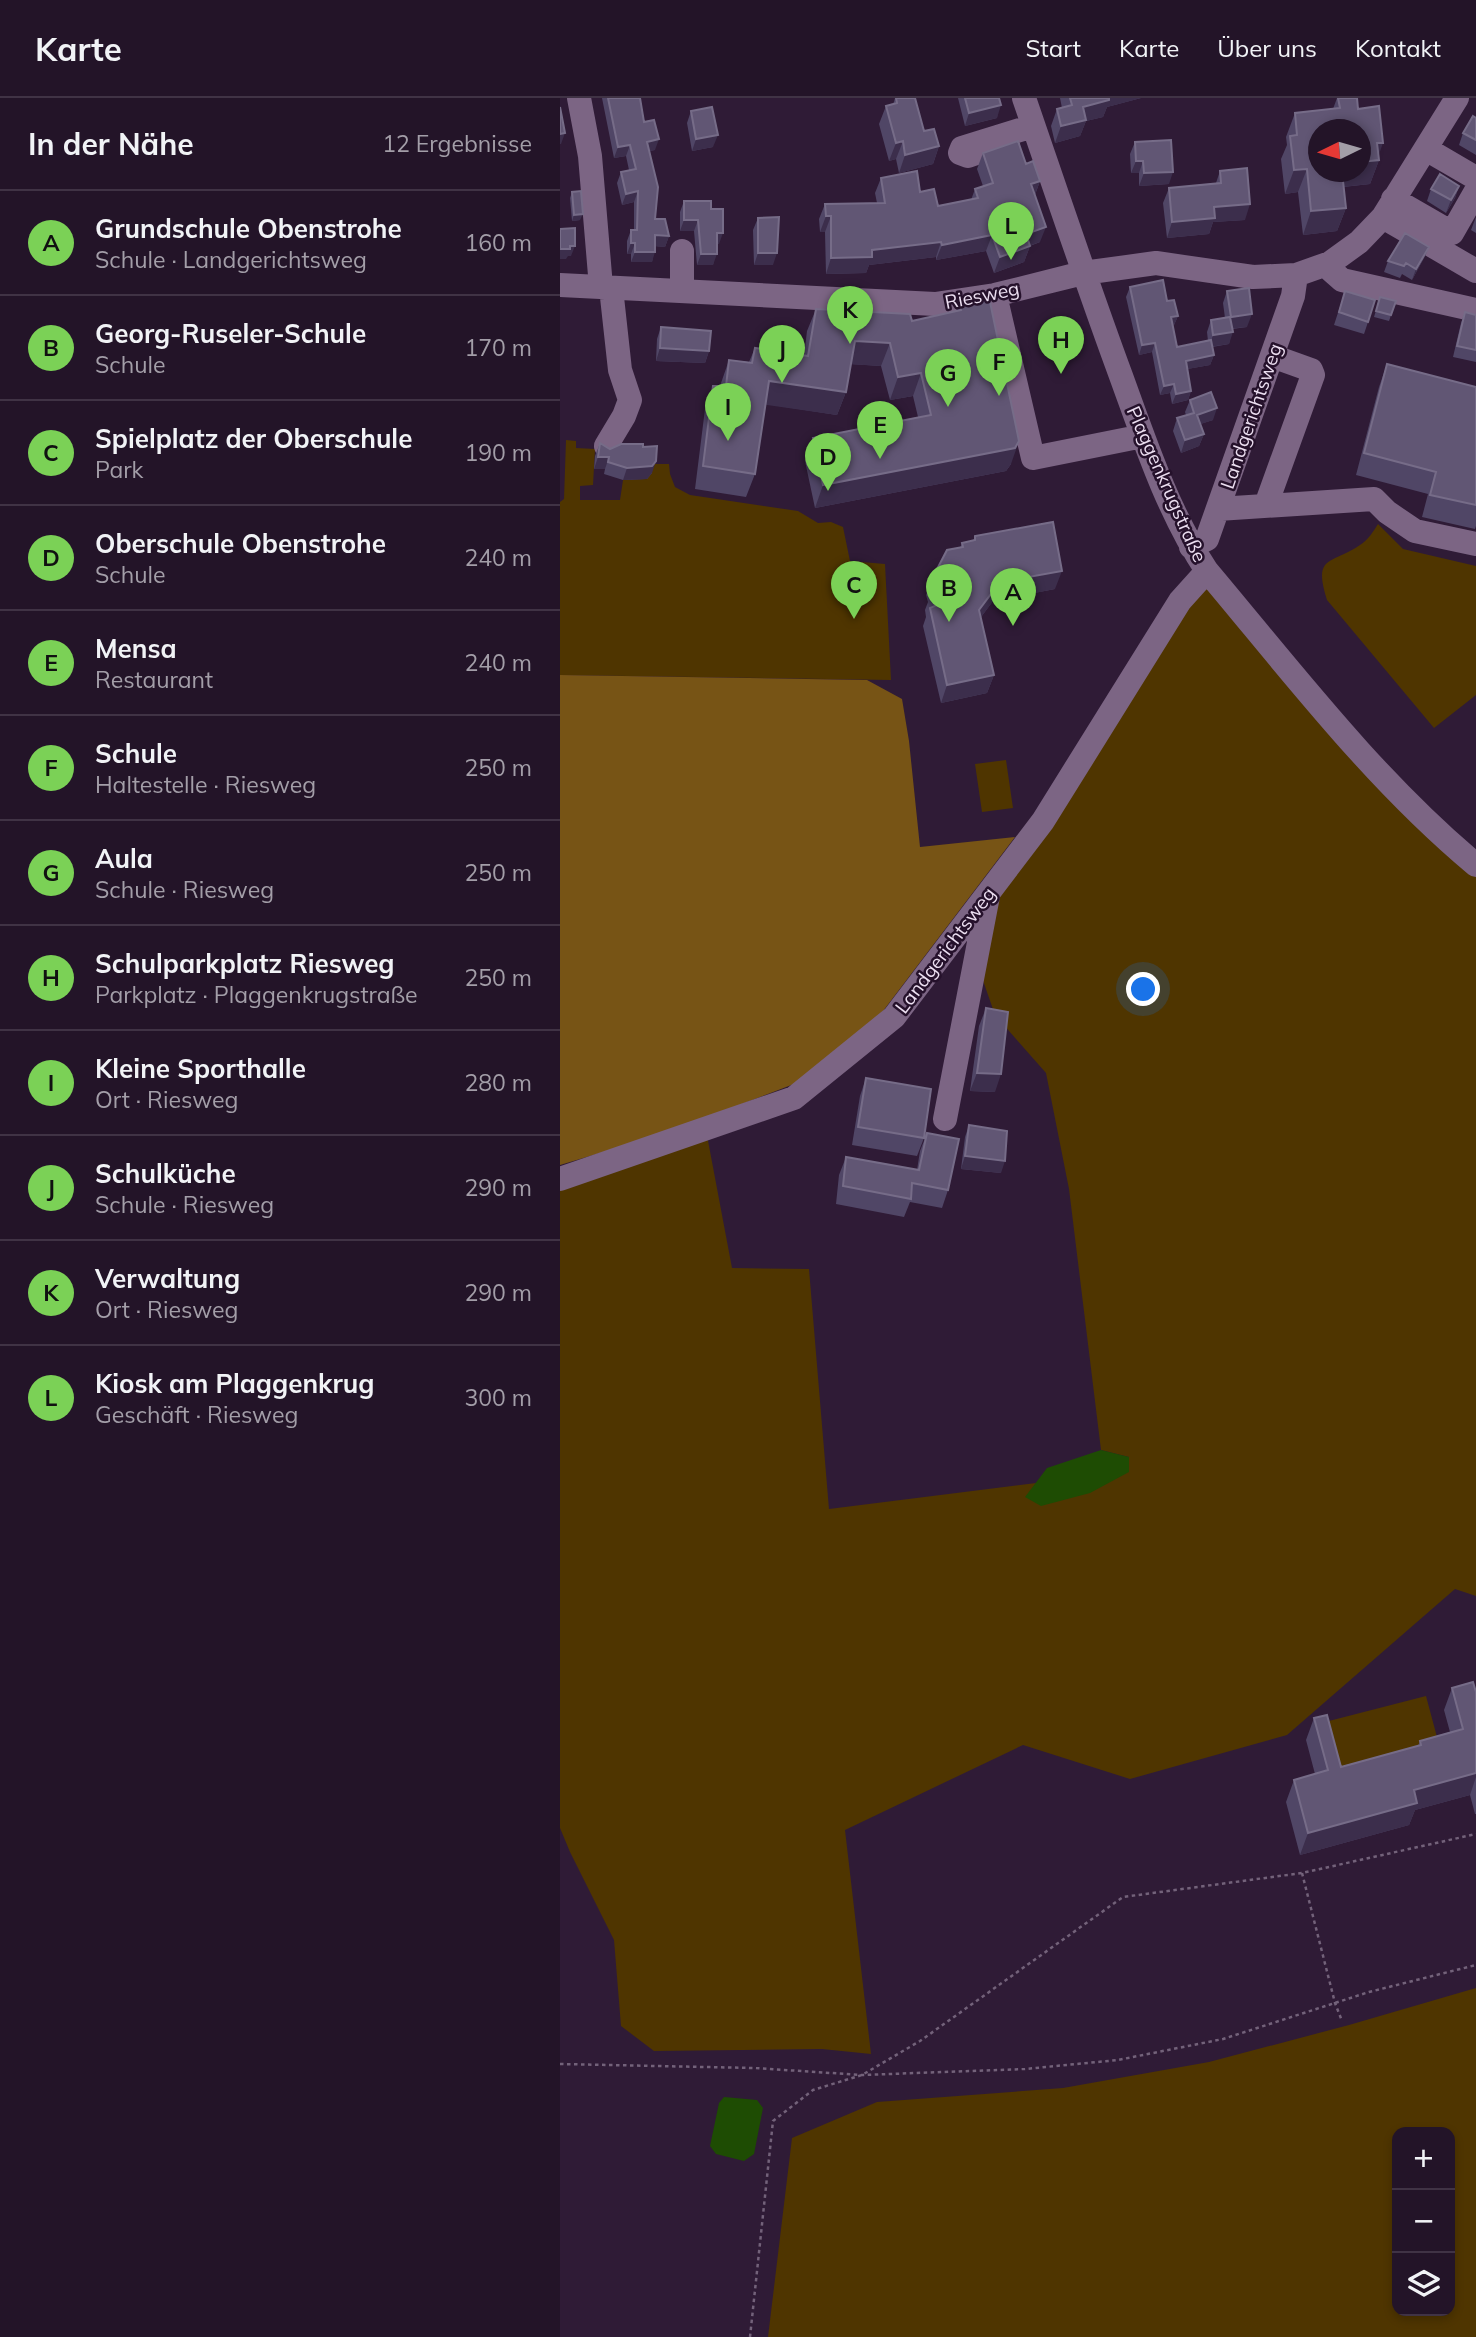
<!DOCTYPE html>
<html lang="de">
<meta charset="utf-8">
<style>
:root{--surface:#231428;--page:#2b1d30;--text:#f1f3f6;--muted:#a39ea8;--line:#403345;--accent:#7bd156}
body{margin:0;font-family:Mulish,sans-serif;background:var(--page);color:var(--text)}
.controls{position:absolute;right:21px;bottom:21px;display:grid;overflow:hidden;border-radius:14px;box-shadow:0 4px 10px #0003}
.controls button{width:63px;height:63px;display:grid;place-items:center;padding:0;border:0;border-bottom:2px solid var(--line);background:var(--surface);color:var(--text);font:35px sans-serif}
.compass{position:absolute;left:748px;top:21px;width:63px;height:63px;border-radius:50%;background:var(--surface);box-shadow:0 4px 10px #0003;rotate:265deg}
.you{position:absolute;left:584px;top:892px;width:24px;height:24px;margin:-18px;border:5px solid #fff;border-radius:50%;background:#1a73e8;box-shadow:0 0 0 10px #1a73e833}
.badge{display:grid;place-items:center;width:46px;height:46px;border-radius:50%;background:var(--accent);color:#111;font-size:23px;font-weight:700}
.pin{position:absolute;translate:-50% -58px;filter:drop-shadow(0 2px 4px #0008)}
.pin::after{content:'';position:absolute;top:37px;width:24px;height:21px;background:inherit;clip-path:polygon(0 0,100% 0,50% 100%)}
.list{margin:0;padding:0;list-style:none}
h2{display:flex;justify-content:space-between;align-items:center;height:91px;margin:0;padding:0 28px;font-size:30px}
h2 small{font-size:23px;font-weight:400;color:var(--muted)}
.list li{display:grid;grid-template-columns:46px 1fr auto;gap:21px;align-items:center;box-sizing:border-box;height:105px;padding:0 28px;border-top:2px solid var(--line)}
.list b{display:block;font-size:26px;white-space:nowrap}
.list p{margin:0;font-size:23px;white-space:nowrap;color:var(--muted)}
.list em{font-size:23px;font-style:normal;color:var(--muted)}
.icon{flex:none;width:38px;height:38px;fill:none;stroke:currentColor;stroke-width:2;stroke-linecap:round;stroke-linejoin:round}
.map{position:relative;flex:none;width:916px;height:2239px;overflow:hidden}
header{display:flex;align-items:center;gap:42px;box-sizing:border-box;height:98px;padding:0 35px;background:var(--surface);border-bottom:2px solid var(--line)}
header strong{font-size:33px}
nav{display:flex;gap:38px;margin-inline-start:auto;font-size:24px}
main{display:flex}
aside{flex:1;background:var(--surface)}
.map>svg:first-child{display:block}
</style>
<header>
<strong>Karte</strong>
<nav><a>Start</a><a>Karte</a><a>Über uns</a><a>Kontakt</a></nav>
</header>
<main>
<aside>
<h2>In der Nähe<small>12 Ergebnisse</small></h2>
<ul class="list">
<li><span class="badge">A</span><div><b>Grundschule Obenstrohe</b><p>Schule · Landgerichtsweg</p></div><em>160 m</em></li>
<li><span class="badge">B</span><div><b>Georg-Ruseler-Schule</b><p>Schule</p></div><em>170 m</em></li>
<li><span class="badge">C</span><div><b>Spielplatz der Oberschule</b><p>Park</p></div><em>190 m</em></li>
<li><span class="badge">D</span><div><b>Oberschule Obenstrohe</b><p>Schule</p></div><em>240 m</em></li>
<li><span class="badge">E</span><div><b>Mensa</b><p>Restaurant</p></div><em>240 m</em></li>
<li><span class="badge">F</span><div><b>Schule</b><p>Haltestelle · Riesweg</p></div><em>250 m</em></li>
<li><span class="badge">G</span><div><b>Aula</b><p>Schule · Riesweg</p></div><em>250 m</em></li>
<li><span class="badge">H</span><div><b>Schulparkplatz Riesweg</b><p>Parkplatz · Plaggenkrugstraße</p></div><em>250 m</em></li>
<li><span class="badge">I</span><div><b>Kleine Sporthalle</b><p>Ort · Riesweg</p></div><em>280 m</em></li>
<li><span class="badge">J</span><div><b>Schulküche</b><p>Schule · Riesweg</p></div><em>290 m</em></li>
<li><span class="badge">K</span><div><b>Verwaltung</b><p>Ort · Riesweg</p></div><em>290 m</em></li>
<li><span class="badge">L</span><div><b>Kiosk am Plaggenkrug</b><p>Geschäft · Riesweg</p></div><em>300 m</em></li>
</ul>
</aside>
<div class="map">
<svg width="916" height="2239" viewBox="0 0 916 2239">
<rect width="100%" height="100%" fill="#2f1b36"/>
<!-- green -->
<path fill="#4f3500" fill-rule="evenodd" d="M6,342L16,343V350L35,351L33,387L20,388V402H60L63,382L87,381L92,366H109L110,376L115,389L130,397L238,413L258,425L271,424L283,429L290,463L325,466L331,582L0,577V404L4,401Z
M818,426L843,451L916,468V597L874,630L767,502C753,457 770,467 800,447C808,442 813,434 818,426Z
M647,473L916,767V1498L895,1491L727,1637L570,1681L463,1647L285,1732L311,1956L262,1951L94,1953L61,1928L54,1842L10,1754L0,1730V1081L146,1032L172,1170L249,1171L269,1411L476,1385L569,1359L541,1352L509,1091L486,975L435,917L404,828Z
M446,662L453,710L422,714L415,666Z
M866,1598L881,1654L779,1680L765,1624Z
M916,1890V2239H208L232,2040L317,2004L503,1990L649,1964L789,1927ZM837,2034H890V2213H837Z"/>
<!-- forest -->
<path fill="#775415" d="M0,577L307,582L342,601L349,643L360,749L455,739L320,917L234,986L107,1035L0,1067Z"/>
<!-- water -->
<path fill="#1e4c03" d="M541,1352L569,1359V1374L530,1395L481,1408L465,1399L487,1370Z
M164,1999L197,2002L203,2010L194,2056L184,2063L156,2056L150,2048L159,2005Z"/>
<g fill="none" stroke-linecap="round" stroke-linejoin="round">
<!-- path -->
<path stroke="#73627a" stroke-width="2.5" stroke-dasharray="3.5 3.5" stroke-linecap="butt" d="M742,1775L775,1905L782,1923
M0,1966L194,1970L302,1977L465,1971L558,1962L663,1941L809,1894L916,1867
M190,2239L213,2023L253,1992L302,1977L360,1943L563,1799L742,1775L916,1736"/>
<!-- minor -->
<path stroke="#7c6584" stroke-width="24" d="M19,0L30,58L41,189
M464,0C496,93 527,186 561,278C585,344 608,414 647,473C732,574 814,682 916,767
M450,37L448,44L408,58L400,55L402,50L473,28
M866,51L916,80
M833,101L892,135L916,93
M823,119L916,173
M122,153V192
M765,167L782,182L916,212
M0,187L375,206L435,197L523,175L596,165L693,179L736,177L770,165L799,144L823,119L897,0
M435,197L473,360L583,338
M46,348L64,318L70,302L60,272L51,190
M706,407L753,277L751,272L712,258
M658,411L814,401L827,414L855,433L916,446
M631,449L647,441L733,198L736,177
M385,1021L428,798
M0,1081L234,1000L334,919L483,723L620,503L647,473"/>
</g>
<!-- wall -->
<path fill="#504666" d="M42,0H80L84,24L95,52L89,53L95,121L109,138L105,149L95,148L92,164H71V156H67V143L71,132H74V104L62,107L57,85L61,74L69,72L66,58L54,60Z
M335,0H355L364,33L379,48L373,66L339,75L336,61L329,63L319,26L326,8L333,7Z
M398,0H439L437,20L405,28Z
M500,0H581L547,9L543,19L526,23L520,38L495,45L491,28L497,11L502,10Z
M777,0H797L798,11L818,58L819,62L810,86L783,89L786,110L777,133L743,137L738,94L725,96L721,61L727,47L726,39L735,15L773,11Z
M131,13L153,49L132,53L127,25Z
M916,20V57L899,47L903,35Z
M575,44L609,86L579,88V75H571L570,56Z
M423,55L466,66L480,83L475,97L480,144L470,148L464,164L434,175L426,153L376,162V159L309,167L306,175L266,176L265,134H260L259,121L265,106L317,105L315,95L321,80L360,94L378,108L411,102L415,91L423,88L417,71Z
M660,73L685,122L653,124L649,136L607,140L603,105L609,90L656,85Z
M899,88L895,100L886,115L867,103L871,91Z
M12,94L20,122L12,123L10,100Z
M124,103L151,111L159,146H157L153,167H137L134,133H120V114Z
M916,119V135L911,132Z
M198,120L213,167H194L193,132Z
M869,149L864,160L852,182L842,176L840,180L824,174L828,163Z
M570,189L607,203L618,218L614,227L612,228L617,249L648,243L647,234L651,222L665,220L663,205L667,193L687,229L672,231L669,246L652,249L654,257L650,267L627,271L631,293L628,302L612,306L610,295L600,297L592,254L579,257L566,199Z
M785,193L808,224L804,236L774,227Z
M820,199L836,203L829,223L814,219Z
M399,205L451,366L446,373L255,410L245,363L253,340L358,319L353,298L330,302L321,268L291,266L286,294L277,317L206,306L195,376L186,399L135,391L145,311L153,288H160L169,262L189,264L195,250L244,258L247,233L256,211L352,223L396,213Z
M905,214L916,217V264L893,259L901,225Z
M101,229L149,253L145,265L96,263L97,241Z
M827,266L916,289V428L915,431L862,419L868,396L796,377L819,289Z
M630,302L653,322L640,326L644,336L639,348L621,355L613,333L617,320L626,317L625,314Z
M40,345L50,351L83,349L92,375L87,381L63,382L44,376L45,371H34L35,358Z
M415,438L495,491L433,503L421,519L434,577L427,595L381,605L363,528L366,519L365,512L368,504L366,497L373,479L400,450L402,445L413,443Z
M426,910L435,994L410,993L419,928Z
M306,980L364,1040L357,1058L292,1047L300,998Z
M409,1027L441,1075L401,1071L405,1039Z
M367,1035L388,1092L382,1110L350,1104L344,1119L276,1106L279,1077L286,1059L357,1072L360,1053Z
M892,1590L916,1594V1716H915L910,1697L855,1712L849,1727L740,1757L726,1704L734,1682L755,1676L746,1642L754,1620L781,1669L858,1648L860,1643L890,1634L884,1612Z"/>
<!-- shaded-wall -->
<path fill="#3c2e4c" d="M545,0H581L547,9L543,19L526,23L520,38L495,45L501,28L523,9Z
M441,7L437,20L405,28L409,15Z
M5,35L1,46H0V36Z
M158,37L153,49L132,53L136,41Z
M99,41L95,52L83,54L87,44Z
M343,43L336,61L329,63L336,45Z
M817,45H823L817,62H819L810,86L772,90L778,74H801V64Z
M70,47L66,58L54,60L58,49Z
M379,48L373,66L339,75L345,57Z
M576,63H583L579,75H571Z
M747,71L738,94L725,96L734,72Z
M613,74L609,86L579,88L584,75Z
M480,83L474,99L471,86Z
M899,88L895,100L886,115L891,102Z
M78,93L74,104L62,107L66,96Z
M690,106L685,122L653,124L649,136L607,140L612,124L654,109Z
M786,110L777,133L743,137L751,113Z
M23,116L20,122L12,123L14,117Z
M266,118H271L265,134H260Z
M124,122H138L134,133H120Z
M486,129L480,144L460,151L466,136Z
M157,135H163L159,146H153Z
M95,137L109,138L105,149L92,148Z
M432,137L426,153L376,162L382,147Z
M381,144L376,159L309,167L306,175L266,176L271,160L312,152Z
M71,145H75L71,156H67Z
M10,148H15L11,158H8L6,161H0V151Z
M470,148L464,164L434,175L440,159Z
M869,149L864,160L852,182L856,171Z
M75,154H95L92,164H71Z
M198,155H217L213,167H194Z
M141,156H157L153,167H137Z
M692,216L687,229L666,231L671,219Z
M618,218L614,227L607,229L611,219Z
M673,234L669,246L649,249L653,237Z
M295,243L330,245L321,268L287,266Z
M595,245L592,254L579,257L582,247Z
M100,250L149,253L145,265L96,263Z
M654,257L650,267L622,272L626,263Z
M361,275L353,298L330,302L338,279Z
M209,283L286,294L277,317L201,306Z
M614,286L610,295L600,297L604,288Z
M631,293L628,302L612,306L616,296Z
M657,310L653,322L632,329L637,317Z
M644,336L639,348L621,355L625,342Z
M459,343L451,366L446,373L255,410L263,387Z
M38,359H49L45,371H34Z
M96,363L92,375L87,381L63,382L67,370Z
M502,473L495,491L433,503L413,530L419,512L440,484Z
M434,577L427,595L381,605L387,587Z
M417,975L441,976L435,994L410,993Z
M405,1058L445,1063L441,1075L401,1071Z
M916,1675V1679L910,1697L855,1712L849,1727L740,1757L748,1735L854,1692Z"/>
<!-- building -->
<path fill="#615674" stroke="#766c88" stroke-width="2" d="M48,0H80L84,24L94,22L99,41L87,44L98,89L95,121H105L109,138L95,137V154H75V145H71V132H77L78,93L66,96L61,74L76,71L70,47L58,49Z
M336,0H355L364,33L374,31L379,48L345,57L343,43L336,45L326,8L337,5Z
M405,0H439L441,7L409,15Z
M510,0H549V2L523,9L526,22L501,28L497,11L512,7Z
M778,0H797L798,11L819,8L823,45H817L819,62L801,64V32H759V74H782L786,110L751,113L747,71L734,72L730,38L737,37L735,15L780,10Z
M0,9L5,35L0,36Z
M152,9L158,37L136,41L131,13Z
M913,18L916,20V42L903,35Z
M611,42L613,74L584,75L583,63H576L575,44Z
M458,43L466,66L473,63L480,83L471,86L486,129L466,136L470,148L440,159L432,137L382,147L381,144L312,152V159L271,160V118H266L265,106L325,105L321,80L357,73L360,94L374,91L378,108L418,100L415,91L433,85L423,55Z
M687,70L690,106L654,109L655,120L612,124L609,90L661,85L660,73Z
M880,76L899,88L891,102L871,91Z
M21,93L23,116L14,117L12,94Z
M124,103H151V111H163V135H157V156H141L138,122H124Z
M219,119L217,155H198V120Z
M15,130V148H10V151H0V131Z
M845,135L869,149L856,171L846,165L844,168L828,163Z
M603,182L607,203L614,202L618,218L611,219L617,249L651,242L654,257L626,263L631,293L616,296L614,286L604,288L595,245L582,247L570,189Z
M689,190L692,216L671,219L667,193Z
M785,193L815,202L808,224L779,214Z
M429,199L459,343L455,350L263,387L253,340L371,317L361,275L338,279L330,245L295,243L286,294L209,283L195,376L143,368L153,288H166L169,262L192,265L195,250L248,258L256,211L350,216L352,223L401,212L399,205Z
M820,199L836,203L831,217L816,213Z
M905,214L916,217V252L897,248Z
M670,219L673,234L653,237L651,222Z
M101,229L151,233L149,253L100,250Z
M827,266L916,289V407L870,397L876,374L804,355Z
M651,294L657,310L637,317L644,336L625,342L617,320L634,315L630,302Z
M40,345L50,351L61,346H83V349L97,348L96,363L92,368L67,370L48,364L49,359H38Z
M493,424L502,473L440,484L419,512L434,577L387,587L370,510L375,508L372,494L376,493L373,479L387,452L403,449L402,445L415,442V438Z
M426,910L448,914L441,976L417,975Z
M306,980L371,991L364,1040L298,1029Z
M409,1027L447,1033L445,1063L405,1058Z
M367,1035L399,1041L388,1092L352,1085L351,1101L283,1088L286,1059L359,1072Z
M913,1584L916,1594V1675L854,1692L857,1705L748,1735L734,1682L768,1672L754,1620L767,1617L781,1669L861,1647L860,1643L903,1631L892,1590Z"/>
<g text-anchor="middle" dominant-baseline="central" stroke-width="5" stroke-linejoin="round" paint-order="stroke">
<!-- street labels -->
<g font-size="19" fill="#ecdff1" stroke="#25112b">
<text transform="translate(422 197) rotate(-11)">Riesweg</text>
<text transform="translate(691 318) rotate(-71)">Landgerichtsweg</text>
<text transform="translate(607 386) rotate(66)">Plaggenkrugstraße</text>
<text transform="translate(385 852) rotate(-53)">Landgerichtsweg</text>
</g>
</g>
</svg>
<div class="controls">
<button>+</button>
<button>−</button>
<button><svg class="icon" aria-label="layers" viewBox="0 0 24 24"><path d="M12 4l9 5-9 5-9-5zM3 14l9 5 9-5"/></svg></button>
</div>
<svg class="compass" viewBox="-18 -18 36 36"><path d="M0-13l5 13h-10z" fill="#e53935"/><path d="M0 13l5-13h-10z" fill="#a39ea8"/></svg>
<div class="you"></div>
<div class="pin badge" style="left:453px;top:528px">A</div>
<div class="pin badge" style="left:389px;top:524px">B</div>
<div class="pin badge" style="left:294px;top:521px">C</div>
<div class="pin badge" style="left:268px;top:393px">D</div>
<div class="pin badge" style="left:320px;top:361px">E</div>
<div class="pin badge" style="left:439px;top:298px">F</div>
<div class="pin badge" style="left:388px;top:309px">G</div>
<div class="pin badge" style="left:501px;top:276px">H</div>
<div class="pin badge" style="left:168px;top:343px">I</div>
<div class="pin badge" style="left:222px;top:285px">J</div>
<div class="pin badge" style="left:290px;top:246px">K</div>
<div class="pin badge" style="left:451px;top:162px">L</div>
</div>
</main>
